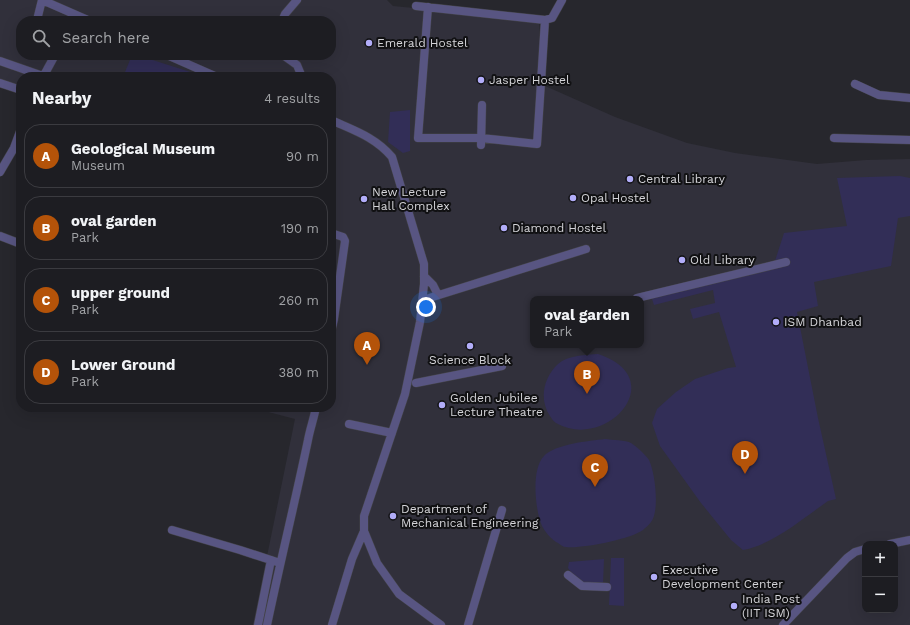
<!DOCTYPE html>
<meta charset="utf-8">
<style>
:root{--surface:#1d1d22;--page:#2a2a2f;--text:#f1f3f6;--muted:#a0a2a5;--line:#3b3b40;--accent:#b45309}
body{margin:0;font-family:"Work Sans",sans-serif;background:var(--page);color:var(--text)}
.controls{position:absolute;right:12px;bottom:12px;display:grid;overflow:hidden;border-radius:8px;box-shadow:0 4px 16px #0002}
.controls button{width:36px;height:36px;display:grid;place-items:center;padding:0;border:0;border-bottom:1px solid var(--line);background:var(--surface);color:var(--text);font:20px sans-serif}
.you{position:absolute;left:426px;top:307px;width:14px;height:14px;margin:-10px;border:3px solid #fff;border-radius:50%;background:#1a73e8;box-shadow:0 0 0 6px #1a73e833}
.badge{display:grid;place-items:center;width:26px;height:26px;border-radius:50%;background:var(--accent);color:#fff;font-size:13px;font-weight:700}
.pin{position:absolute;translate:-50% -33px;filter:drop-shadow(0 1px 2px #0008)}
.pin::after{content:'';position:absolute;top:21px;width:14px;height:12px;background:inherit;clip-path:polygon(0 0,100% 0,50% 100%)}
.popup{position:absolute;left:530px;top:296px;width:114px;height:52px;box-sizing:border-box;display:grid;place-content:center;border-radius:8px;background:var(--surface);filter:drop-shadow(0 1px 3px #0005);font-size:13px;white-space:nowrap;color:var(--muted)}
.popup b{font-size:15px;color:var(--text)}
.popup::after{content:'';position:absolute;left:50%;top:100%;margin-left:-8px;border:8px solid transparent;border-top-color:var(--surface)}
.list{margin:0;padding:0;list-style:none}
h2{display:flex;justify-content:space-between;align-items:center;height:52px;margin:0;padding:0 16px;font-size:17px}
h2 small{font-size:13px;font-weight:400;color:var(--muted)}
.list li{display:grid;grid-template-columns:26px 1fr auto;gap:12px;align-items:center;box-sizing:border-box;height:64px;margin:0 8px 8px;padding:0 8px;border:1px solid var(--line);border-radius:16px}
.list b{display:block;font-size:15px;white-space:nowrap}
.list p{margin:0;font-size:13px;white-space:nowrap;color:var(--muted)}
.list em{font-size:13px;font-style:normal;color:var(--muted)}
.icon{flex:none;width:22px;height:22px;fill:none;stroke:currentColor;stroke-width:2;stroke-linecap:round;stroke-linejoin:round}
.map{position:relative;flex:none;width:910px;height:625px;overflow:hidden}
.search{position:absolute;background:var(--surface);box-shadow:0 4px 16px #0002;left:16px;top:16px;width:320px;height:44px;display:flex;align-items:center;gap:10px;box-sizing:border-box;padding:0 14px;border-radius:16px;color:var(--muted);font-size:15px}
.panel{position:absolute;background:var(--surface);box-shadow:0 4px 16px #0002;left:16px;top:72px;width:320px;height:340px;border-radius:16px}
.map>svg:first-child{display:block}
</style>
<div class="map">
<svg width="910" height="625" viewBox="0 0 910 625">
<rect width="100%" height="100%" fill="#27272d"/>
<!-- built -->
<path fill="#31303b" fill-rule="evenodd" d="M0,0H387L393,6L539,20L543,85L615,117L687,143L735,153L817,164L866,160L910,159V625H253L295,419L249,407H331V77H21V86L0,79ZM21,21H331V55H21ZM533,299H641V345H533ZM865,544H895V610H865Z"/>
<!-- green -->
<path fill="#322e57" d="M132,55H137L206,77H123Z
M410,110V151L403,153L388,142L390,112Z
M900,176L910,178V216L898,218L891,266L814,282L818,306L797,312L818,418L836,499L828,501C802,519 774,544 743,550L731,540L701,503L660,446L652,423L657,409L676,392L695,379L728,368L736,367L719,312L693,319L690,309L715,303L713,290L654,305L651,296L774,264L784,233L847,226L837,178Z
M598,354C672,378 607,452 556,423C553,421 552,419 550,416C539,400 543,378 558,364C568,355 586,355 598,354Z
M605,439C612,440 626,440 631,443C635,445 647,456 649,460C655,472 660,511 651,522C649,525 645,528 643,530C631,539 581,549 566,547C563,547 561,545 558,543C552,540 545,532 542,526C535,510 531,469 544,456C555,444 589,441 605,439Z
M611,558H624V606L609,605Z
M604,559L603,584L579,583L568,568L569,562Z"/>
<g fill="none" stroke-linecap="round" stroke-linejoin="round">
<!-- minor casing -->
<g stroke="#434348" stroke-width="9">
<path id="minor" d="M416,6L545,20L552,18L562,0
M428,7L418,138H481L537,144L545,20
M38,16L42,0L90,21
M282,21L285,14L297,0
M167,55L217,77
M283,55L297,65L302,77
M0,61L43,76
M43,77L55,55
M0,83L21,90
M855,84L879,95L910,98
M331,120C355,131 375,137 392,157L424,264V284L420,322L405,394L364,516V531L377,563L399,594L441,625
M834,138L910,140
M481,145L482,105
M0,172L14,148L21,129
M331,233L343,237L345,241L334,319L331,332
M0,236L21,244
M424,276L433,285L438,295
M637,298L786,262
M423,300L586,249
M416,383L502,366
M349,424L392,433
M172,530L240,550L280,563
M890,544L910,540
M568,575L582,586L607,587
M258,625L271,560
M267,625C280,563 295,502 308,440C310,429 314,418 316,407
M332,625L352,559L364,531
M468,625L502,510
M783,625L847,558L855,552L865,549"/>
</g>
<!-- minor -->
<use href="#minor" stroke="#585582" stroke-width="8"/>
</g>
<!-- markers -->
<g fill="#b2adf9" stroke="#111113" stroke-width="1.5">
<circle cx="369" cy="43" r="4"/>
<circle cx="481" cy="80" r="4"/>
<circle cx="630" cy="179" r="4"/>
<circle cx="573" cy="198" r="4"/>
<circle cx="364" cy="199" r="4"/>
<circle cx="504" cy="228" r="4"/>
<circle cx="682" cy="260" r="4"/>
<circle cx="776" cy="322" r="4"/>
<circle cx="470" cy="346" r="4"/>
<circle cx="442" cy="405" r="4"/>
<circle cx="393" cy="516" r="4"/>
<circle cx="654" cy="577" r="4"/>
<circle cx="734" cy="606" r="4"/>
</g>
<g text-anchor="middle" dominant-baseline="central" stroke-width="4" stroke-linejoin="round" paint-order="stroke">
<!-- poi labels -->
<g font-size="12" fill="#d4d4d8" stroke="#111113" text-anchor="start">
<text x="377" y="43">Emerald Hostel</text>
<text x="489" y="80">Jasper Hostel</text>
<text x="638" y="179">Central Library</text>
<text x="372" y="192">New Lecture<tspan x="372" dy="14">Hall Complex</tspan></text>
<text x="581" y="198">Opal Hostel</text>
<text x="512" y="228">Diamond Hostel</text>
<text x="690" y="260">Old Library</text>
<text x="784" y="322">ISM Dhanbad</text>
<text x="470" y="360" text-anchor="middle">Science Block</text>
<text x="450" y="398">Golden Jubilee<tspan x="450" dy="14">Lecture Theatre</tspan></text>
<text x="401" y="509">Department of<tspan x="401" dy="14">Mechanical Engineering</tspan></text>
<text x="662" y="570">Executive<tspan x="662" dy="14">Development Center</tspan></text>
<text x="742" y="599">India Post<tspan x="742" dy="14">(IIT ISM)</tspan></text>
</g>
</g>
</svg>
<div class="controls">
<button>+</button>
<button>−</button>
</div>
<div class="you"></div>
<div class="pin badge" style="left:367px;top:365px">A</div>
<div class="pin badge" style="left:587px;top:394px">B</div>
<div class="popup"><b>oval garden</b>Park</div>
<div class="pin badge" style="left:595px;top:487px">C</div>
<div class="pin badge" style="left:745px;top:474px">D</div>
<div class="search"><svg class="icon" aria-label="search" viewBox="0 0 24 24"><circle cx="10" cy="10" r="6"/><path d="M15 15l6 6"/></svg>Search here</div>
<section class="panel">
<h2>Nearby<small>4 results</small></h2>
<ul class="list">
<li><span class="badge">A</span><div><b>Geological Museum</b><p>Museum</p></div><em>90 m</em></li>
<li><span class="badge">B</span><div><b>oval garden</b><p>Park</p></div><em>190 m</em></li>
<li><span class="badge">C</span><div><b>upper ground</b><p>Park</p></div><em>260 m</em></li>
<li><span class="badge">D</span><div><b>Lower Ground</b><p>Park</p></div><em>380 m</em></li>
</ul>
</section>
</div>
